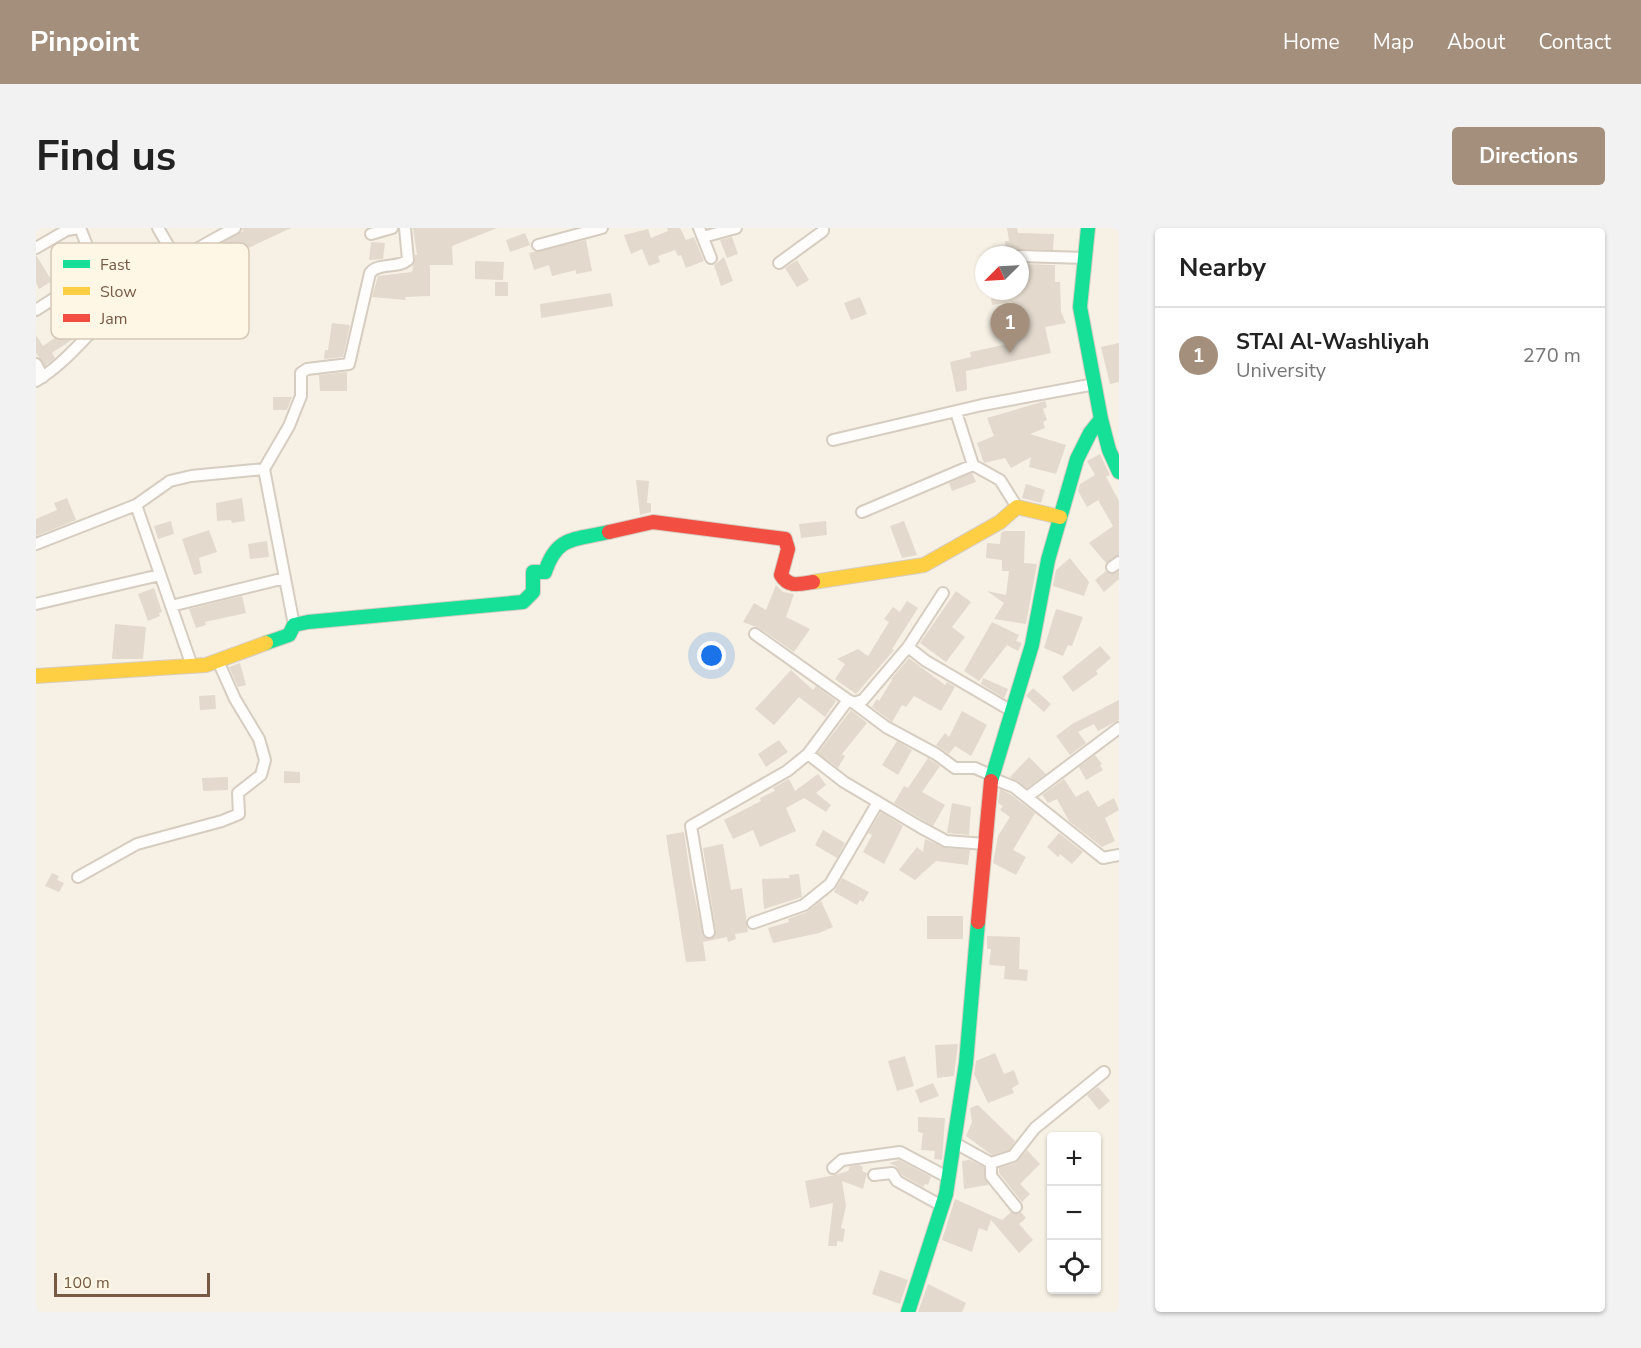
<!DOCTYPE html>
<meta charset="utf-8">
<style>
:root{--surface:#fff;--page:#f2f2f2;--text:#222;--muted:#767676;--line:#e0e0e0;--accent:#a38f7c}
body{margin:0;font-family:"Nunito Sans",sans-serif;background:var(--page);color:var(--text)}
.controls{position:absolute;right:18px;bottom:18px;display:grid;overflow:hidden;border-radius:6px;box-shadow:0 2px 4px #0004}
.controls button{width:54px;height:54px;display:grid;place-items:center;padding:0;border:0;border-bottom:2px solid var(--line);background:var(--surface);color:var(--text);font:30px sans-serif}
.compass{position:absolute;left:939px;top:18px;width:54px;height:54px;border-radius:50%;background:var(--surface);box-shadow:0 2px 4px #0004;rotate:246deg}
.scale{position:absolute;left:18px;bottom:15px;width:156px;box-sizing:border-box;padding-left:6px;border:3px solid #765a44;border-top:0;font-size:16px;line-height:21px;white-space:nowrap;color:#765a44;-webkit-text-stroke:4px #fff7e6;paint-order:stroke}
.you{position:absolute;left:676px;top:428px;width:21px;height:21px;margin:-15px;border:4px solid #fff;border-radius:50%;background:#1a73e8;box-shadow:0 0 0 9px #1a73e833}
.badge{display:grid;place-items:center;width:39px;height:39px;border-radius:50%;background:var(--accent);color:#fff;font-size:20px;font-weight:700}
.pin{position:absolute;translate:-50% -50px;filter:drop-shadow(0 2px 3px #0008)}
.pin::after{content:'';position:absolute;top:32px;width:21px;height:18px;background:inherit;clip-path:polygon(0 0,100% 0,50% 100%)}
.list{margin:0;padding:0;list-style:none}
h2{display:flex;justify-content:space-between;align-items:center;height:78px;margin:0;padding:0 24px;font-size:26px}
h2 small{font-size:20px;font-weight:400;color:var(--muted)}
.list li{display:grid;grid-template-columns:39px 1fr auto;gap:18px;align-items:center;box-sizing:border-box;height:96px;padding:0 24px;border-top:2px solid var(--line)}
.list b{display:block;font-size:22px;white-space:nowrap}
.list p{margin:0;font-size:20px;white-space:nowrap;color:var(--muted)}
.list em{font-size:20px;font-style:normal;color:var(--muted)}
.icon{flex:none;width:33px;height:33px;fill:none;stroke:currentColor;stroke-width:2;stroke-linecap:round;stroke-linejoin:round}
.map{position:relative;flex:none;width:1083px;height:1084px;overflow:hidden;border-radius:6px}
header{display:flex;align-items:center;gap:36px;box-sizing:border-box;height:84px;padding:0 30px;background:var(--accent);color:#fff}
header strong{font-size:28px}
nav{display:flex;gap:33px;margin-inline-start:auto;font-size:21px}
.intro{display:flex;align-items:center;justify-content:space-between;box-sizing:border-box;height:144px;padding:0 36px}
h1{margin:0;font-size:42px}
.button{padding:15px 27px;border-radius:6px;background:var(--accent);color:#fff;font-size:21px;font-weight:700}
main{display:flex;gap:36px;padding:0 36px}
aside{flex:1;background:var(--surface);border-radius:6px;box-shadow:0 2px 4px #0004}
.map>svg:first-child{display:block}
</style>
<header>
<strong>Pinpoint</strong>
<nav><a>Home</a><a>Map</a><a>About</a><a>Contact</a></nav>
</header>
<div class="intro"><h1>Find us</h1><a class="button">Directions</a></div>
<main>
<div class="map">
<svg width="1083" height="1084" viewBox="0 0 1083 1084">
<rect width="100%" height="100%" fill="#f7f1e5"/>
<!-- building -->
<path fill="#e3d9cd" d="M206,0H255L191,30L184,16L207,3Z
M377,0H461L416,18L417,37H394V68L369,69L370,72L336,69L342,48L376,44L379,27H381Z
M631,0H644L650,12L658,9L668,33L650,40L645,27L642,28L639,22L622,28L624,34L613,38L606,21L595,26L588,7L612,1L615,10L632,3Z
M971,0H981L982,5L1018,6L1017,22L984,21L970,25L969,13H973Z
M489,5L494,17L474,24L470,12Z
M696,9L702,26L691,30L684,12Z
M550,12L556,43L540,46V42L516,48L513,37L498,42L493,25Z
M335,14L349,15L347,31L333,32Z
M0,27L16,53L3,61L0,55Z
M688,29L697,53L685,58L678,37Z
M761,32L773,52L761,59L749,40Z
M439,33L468,34L467,52L439,51Z
M984,36L1019,37V54H1024L1025,84L1030,95L1009,99L1015,125L930,143L931,162L920,164L914,134L935,129L934,124L982,114L976,74L956,77L954,63H984Z
M459,54H472V68H459Z
M575,65L577,78L505,90L504,76Z
M824,69L831,86L815,92L808,75Z
M296,95L314,97L307,129L288,131L289,122H292Z
M33,96L40,109L16,125L19,130L9,138L0,125V107L7,118L20,109L18,105Z
M1083,115V154L1074,156L1065,119Z
M311,144V163H284L283,147Z
M237,169H256L251,182H237Z
M1009,173L1011,179L1007,181L1011,192L1007,194L1009,200L994,206L1030,217L1020,246L993,239L995,229L975,240L969,230L948,235L941,215L958,208L951,190Z
M1064,226L1074,247L1070,249L1083,273V327L1070,335L1053,315L1077,298L1062,272L1051,279L1042,263L1044,256L1059,247L1051,233Z
M936,245L940,254L916,263L913,255Z
M600,252L613,253L611,275H615V284L604,287Z
M990,256L1009,262L1005,275L986,270Z
M31,270L40,292L0,308V291L21,282L18,275Z
M206,270L209,293L196,295L195,292L181,293L180,275Z
M135,293L138,306L122,311L118,298Z
M790,293L791,307L765,310L763,296Z
M868,293L881,327L866,330L854,298Z
M173,302L181,324L163,330L166,345L158,347L146,311Z
M968,303H989L988,335L1001,336L990,396L958,391L968,375L951,363L970,367L973,343H966V332L950,330L951,315L964,316L965,305Z
M231,313L233,329L214,331L212,316Z
M1034,330L1053,354L1048,368L1017,358L1020,342Z
M1070,343L1076,346L1083,343V351L1068,364L1059,352Z
M740,357L747,364L758,366L750,389L774,401L758,424L723,400L707,394L718,375L730,382Z
M118,360L126,384L123,385L124,388L112,393L102,366Z
M920,363L935,374L916,399L929,409L910,434L884,415Z
M206,368L210,385L169,394L170,397L160,400L153,381Z
M871,373L882,380L856,421L858,422L820,466L799,451L809,436L801,431L822,421L832,428L853,394L848,391L857,379L864,384Z
M1020,381L1047,389L1036,418L1032,417L1027,428L1008,420Z
M956,394L983,407L980,413L986,415L982,423L971,417L943,453L928,443Z
M79,396L110,399L107,431H76Z
M1064,418L1075,430L1060,443L1062,446L1037,464L1026,449Z
M873,430L909,457L911,454L919,459L905,483L878,468L870,479L866,477L856,494L836,479L841,471L843,473L856,452L855,451Z
M204,435L210,457L202,459L193,439Z
M755,442L777,462L780,458L800,473L789,489L763,469L738,497L719,481Z
M947,450L972,461L968,470L945,456Z
M997,460L1015,476L1008,484L990,468Z
M179,467L180,481L164,482L163,468Z
M1083,472V492L1062,503L1058,496L1042,504L1050,515L1034,527L1020,508L1036,496Z
M815,482L831,495L806,526L809,528L802,540L782,525Z
M926,483L951,497L935,528L919,518L913,526L900,517L909,505L913,509Z
M743,512L752,524L730,539L722,526Z
M861,513L876,522L862,547L846,537Z
M1059,527L1066,536L1064,537L1067,542L1050,552L1043,539Z
M993,529L1010,546L991,560L974,549Z
M892,530L904,538L886,564L909,577L897,598L858,575L868,558L872,560Z
M248,543L264,544V555H248Z
M782,546L790,557L780,565L795,577L790,584L768,570L750,580L760,603L724,619L717,602L697,611L688,592L725,573L724,570L739,563L737,560L753,551L759,563Z
M192,549V562L167,563L166,550Z
M1028,551L1040,569L1052,562L1062,579L1078,570L1083,582L1069,590L1079,613L1066,619L1033,593L1021,571L1012,575L1006,567Z
M964,561L974,566L999,585L977,622L990,629L980,647L957,635L962,608L974,589L964,582L967,578L962,575Z
M916,575L935,579L933,607L911,605Z
M845,584L867,598L848,636L827,624L836,607L832,605Z
M787,602L809,615L801,630L779,617Z
M648,604L654,646L667,708L675,711L680,703L667,620L687,616L695,662L706,660L712,704L699,706L700,711L692,714L691,709L667,714L670,733L650,734L630,607Z
M1023,605L1047,624L1036,636L1024,626L1022,629L1011,619Z
M889,611L909,620L934,622L932,637L900,633L879,652L863,642L881,619L887,624Z
M16,645L23,648L21,652L28,655L23,664L9,658Z
M763,646L766,669L728,681L726,651L754,650L753,647Z
M806,650L833,664L827,674L824,672L821,677L798,664Z
M785,673L797,699L783,705L737,715L732,700L753,694L752,691L771,684Z
M891,688H927V711H891Z
M951,708L984,709L983,741L992,742L991,753L968,751L969,738L953,737L955,721H951Z
M922,816L918,848L901,850L899,817Z
M959,825L968,846L978,842L983,856L976,860L978,865L952,875L938,846L940,833Z
M869,828L878,858L861,863L852,833Z
M897,855L903,868L884,875L879,862Z
M1062,859L1074,873L1063,882L1051,867Z
M942,877L979,913L973,922L956,927L930,908L936,894L934,880Z
M882,889L909,890L906,932L898,931L899,923L885,922L887,905L882,904Z
M991,922L1004,936L984,956L994,966L986,974L963,945V940L980,935Z
M863,932L895,949L892,957L889,956L887,959L866,947L860,938L853,935Z
M934,932L948,939L952,957L928,961L926,933Z
M823,937L827,939L826,943L831,945L827,961L806,953L810,978L805,1000L809,1001L807,1014L801,1013V1018H792L797,975L774,980L769,953L799,947L812,943L814,938Z
M919,971L966,992L975,984L981,986L985,984L990,990L983,996L997,1012L983,1025L955,992L951,1003L943,1000L936,1024L906,1012Z
M844,1042L872,1052L864,1076L836,1066Z
M892,1056L930,1075L926,1084H882Z"/>
<g fill="none" stroke-linecap="round" stroke-linejoin="round">
<!-- street casing -->
<g stroke="#d6ccc0" stroke-width="14">
<path id="street" d="M44,0L61,43L81,78
M122,0L140,31
M663,0L675,30
M335,6L356,0
M667,9L700,0
M502,17L566,0
M0,20L31,2L43,0
M984,28L1049,30
M743,35L787,3V0
M0,82L61,43
M0,136L7,149
M0,153C32,134 53,103 81,79C116,47 156,22 199,0
M920,184L937,237L964,252L981,279
M797,212L946,177L1059,156
M228,241L258,397
M100,277L156,438
M826,284L937,237
M0,316L100,277L134,253L155,248L228,241L253,198L265,168V145L271,141L313,136L334,45C343,34 361,41 372,32L369,0
M1076,339L1083,334
M0,376L124,347
M135,378L249,350
M719,406L812,472
M872,419L907,365
M818,475L850,499L900,526L919,540H939L955,547
M772,526L808,554L884,599L910,613L949,616
M955,550L978,559L1067,630L1083,627
M991,569L1083,500
M42,649L101,616L186,593L203,586L202,565L225,547L229,532L223,511L199,471L182,433
M717,695L768,677L794,656L842,574
M673,704L655,598L751,543L772,526L812,472L818,475L827,472L872,419L890,433L974,482
M919,915L955,935V948L980,979
M955,935L977,928L999,900L1068,844
M797,940L806,932L864,924L913,950
M838,947L856,945L861,953L906,978"/>
</g>
<!-- fast casing -->
<g stroke="#d7cdc2" stroke-width="16">
<path id="fast" d="M1052,0L1044,79L1065,191L1073,222L1083,244
M230,415L253,407L258,397L272,394L487,374L497,364V344H509C521,307 539,312 573,304
M955,553L996,417L1012,332L1041,231L1054,205L1065,191
M872,1084L910,966L930,835L942,694"/>
</g>
<!-- slow casing -->
<g stroke="#d7cdc2" stroke-width="16">
<path id="slow" d="M777,354L888,337L964,294L981,279L1024,289
M0,448L170,437L230,415"/>
</g>
<!-- jam casing -->
<g stroke="#d7cdc2" stroke-width="16">
<path id="jam" d="M573,304L617,294L749,311L752,321L745,347C753,360 763,356 777,354
M942,694L955,553"/>
</g>
<!-- street -->
<use href="#street" stroke="#fefdfb" stroke-width="10"/>
<!-- fast -->
<use href="#fast" stroke="#16e098" stroke-width="14"/>
<!-- slow -->
<use href="#slow" stroke="#ffcf43" stroke-width="14"/>
<!-- jam -->
<use href="#jam" stroke="#f24e42" stroke-width="14"/>
</g>
<!-- legend -->
<rect x="15" y="15" width="198" height="96" rx="9" fill="#fff7e6" stroke="#d6c8b5" stroke-width="1.5"/>
<rect x="27" y="32" width="27" height="8" fill="#16e098"/>
<rect x="27" y="59" width="27" height="8" fill="#ffcf43"/>
<rect x="27" y="86" width="27" height="8" fill="#f24e42"/>
<g font-size="16" fill="#765a44">
<text x="64" y="42">Fast</text>
<text x="64" y="69">Slow</text>
<text x="64" y="96">Jam</text>
</g>
</svg>
<div class="controls">
<button>+</button>
<button>−</button>
<button><svg class="icon" aria-label="locate" viewBox="0 0 24 24"><circle cx="12" cy="12" r="6"/><path d="M12 2v4M12 18v4M2 12h4M18 12h4"/></svg></button>
</div>
<svg class="compass" viewBox="-18 -18 36 36"><path d="M0-13l5 13h-10z" fill="#e53935"/><path d="M0 13l5-13h-10z" fill="#767676"/></svg>
<div class="scale">100 m</div>
<div class="you"></div>
<div class="pin badge" style="left:974px;top:125px">1</div>
</div>
<aside>
<h2>Nearby<small></small></h2>
<ul class="list">
<li><span class="badge">1</span><div><b>STAI Al-Washliyah</b><p>University</p></div><em>270 m</em></li>
</ul>
</aside>
</main>
